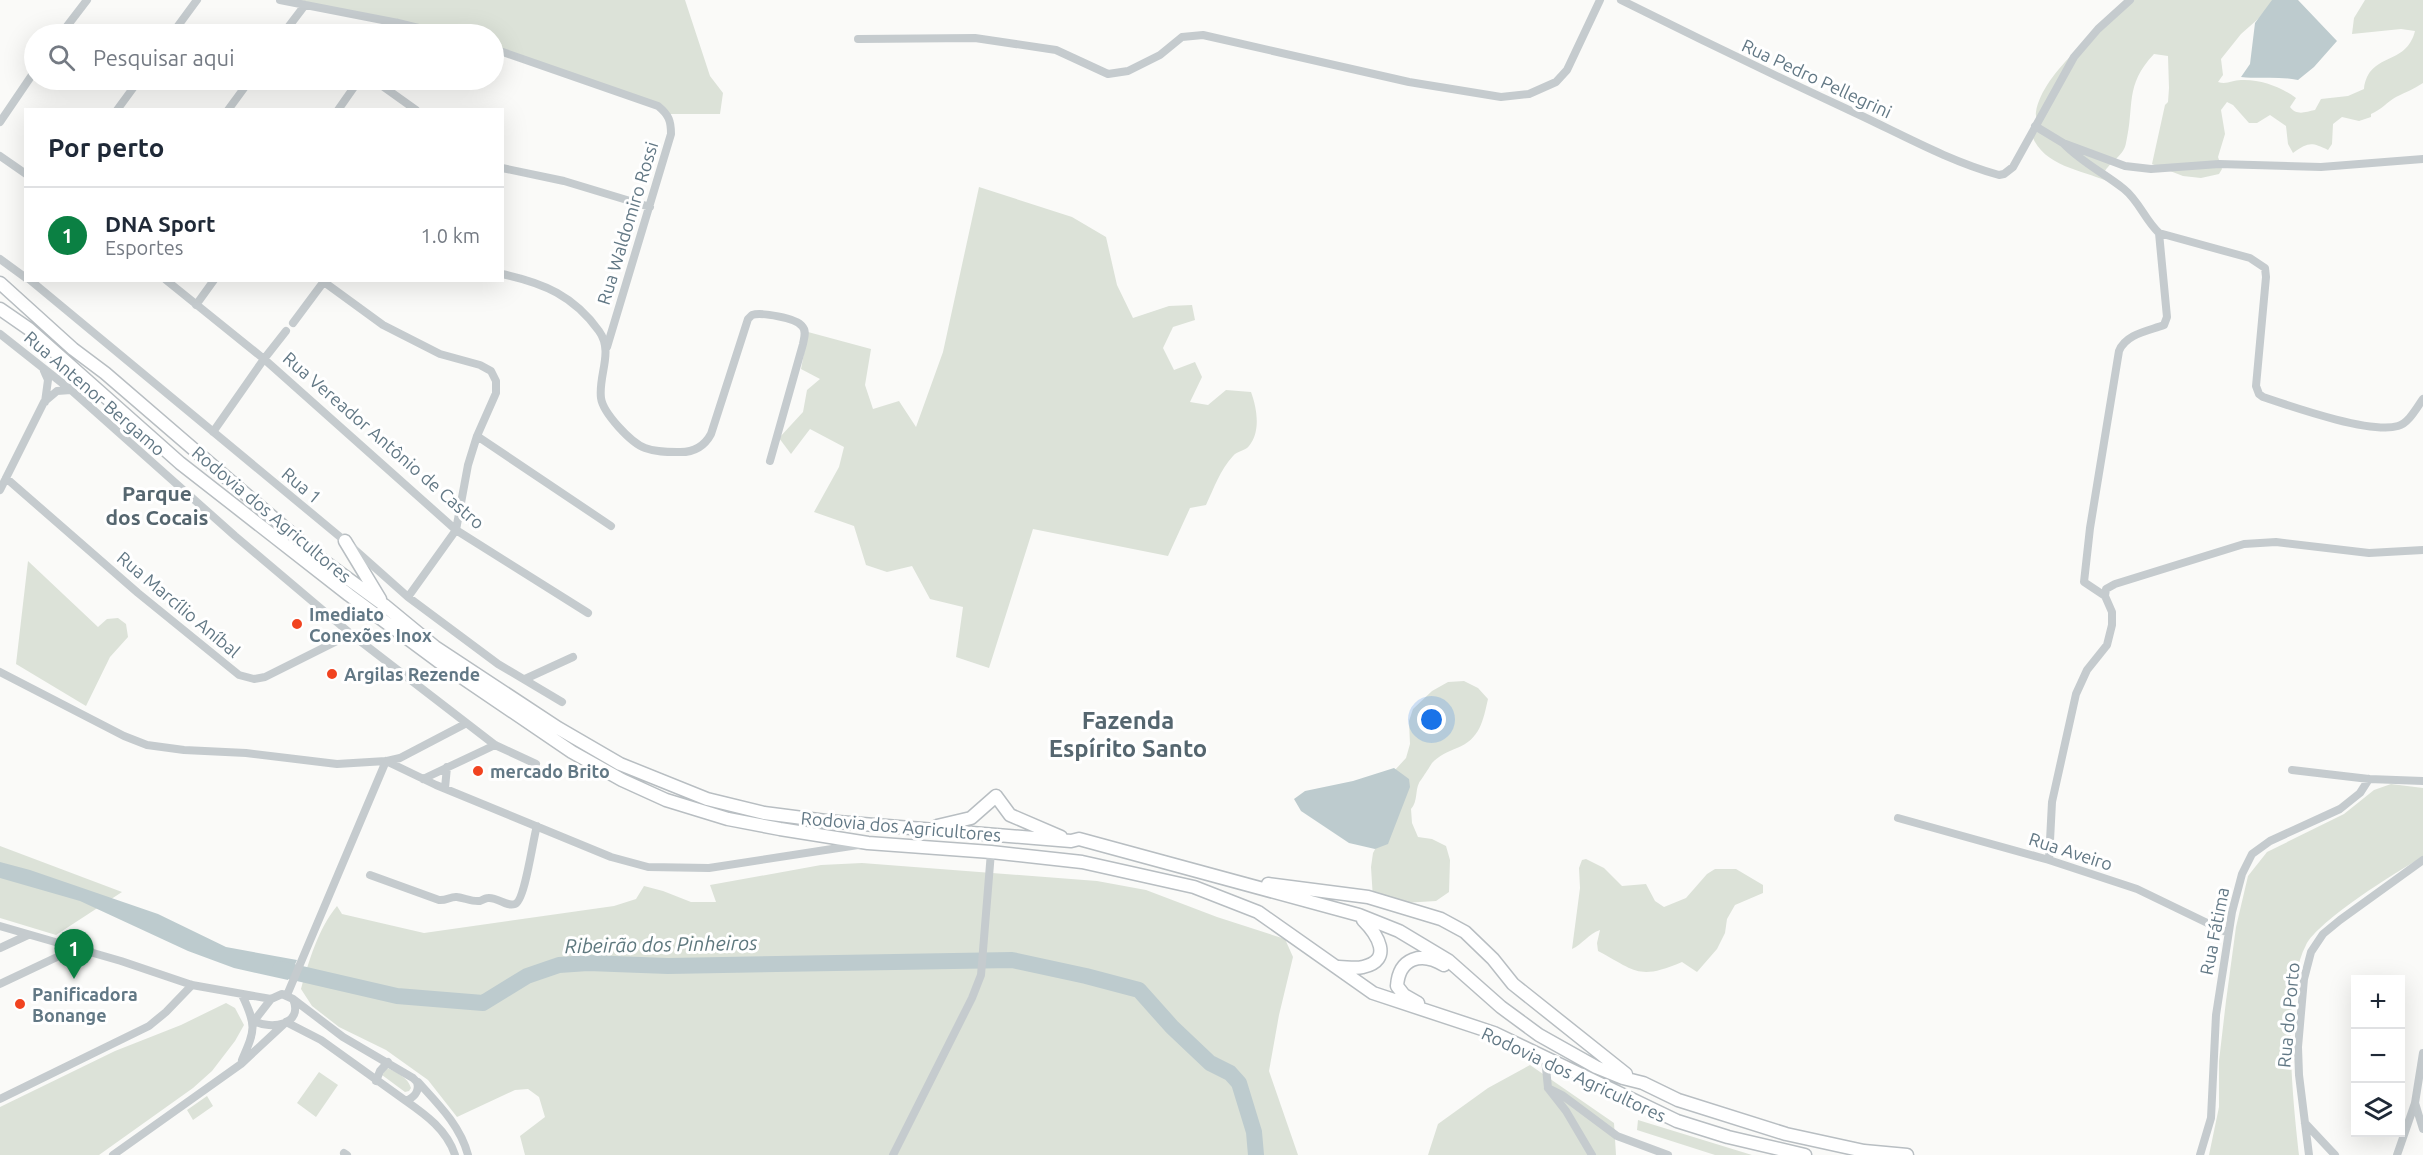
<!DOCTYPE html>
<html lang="pt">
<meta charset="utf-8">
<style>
:root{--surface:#fff;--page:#f6f6f7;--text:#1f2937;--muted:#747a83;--line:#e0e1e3;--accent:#0b8043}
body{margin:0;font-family:Ubuntu,sans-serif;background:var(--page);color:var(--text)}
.controls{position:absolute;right:18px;bottom:18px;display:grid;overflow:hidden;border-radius:0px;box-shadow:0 6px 24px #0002}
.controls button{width:54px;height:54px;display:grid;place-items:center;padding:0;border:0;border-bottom:2px solid var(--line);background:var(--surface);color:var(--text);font:30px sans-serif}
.you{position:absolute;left:1432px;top:720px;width:21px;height:21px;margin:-15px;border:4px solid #fff;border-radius:50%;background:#1a73e8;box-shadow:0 0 0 9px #1a73e833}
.badge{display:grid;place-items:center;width:39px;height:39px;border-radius:50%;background:var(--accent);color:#fff;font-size:20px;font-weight:700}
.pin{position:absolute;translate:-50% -50px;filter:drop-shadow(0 2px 3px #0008)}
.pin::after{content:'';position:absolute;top:32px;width:21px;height:18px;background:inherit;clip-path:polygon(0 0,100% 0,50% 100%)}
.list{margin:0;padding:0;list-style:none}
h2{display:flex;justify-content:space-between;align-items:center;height:78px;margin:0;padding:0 24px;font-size:26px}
h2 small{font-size:20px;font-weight:400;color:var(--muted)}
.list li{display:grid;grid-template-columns:39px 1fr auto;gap:18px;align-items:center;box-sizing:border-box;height:96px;padding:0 24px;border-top:2px solid var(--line)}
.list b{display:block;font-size:22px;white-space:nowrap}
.list p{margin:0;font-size:20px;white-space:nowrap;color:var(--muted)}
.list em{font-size:20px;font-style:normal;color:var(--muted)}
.icon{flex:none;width:33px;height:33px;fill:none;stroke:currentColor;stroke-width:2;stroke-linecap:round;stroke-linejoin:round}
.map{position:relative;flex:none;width:2423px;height:1155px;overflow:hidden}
.search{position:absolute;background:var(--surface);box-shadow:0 6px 24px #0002;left:24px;top:24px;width:480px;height:66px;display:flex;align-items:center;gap:15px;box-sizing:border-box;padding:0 21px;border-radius:33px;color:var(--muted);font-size:22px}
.panel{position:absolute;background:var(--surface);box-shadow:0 6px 24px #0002;left:24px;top:108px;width:480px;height:174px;border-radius:0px}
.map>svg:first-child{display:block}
</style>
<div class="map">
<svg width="2423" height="1155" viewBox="0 0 2423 1155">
<rect width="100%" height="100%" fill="#fafaf8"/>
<!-- green -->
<path fill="#dce2d8" d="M280,0H685L710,76L723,93L720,114H668L658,106L494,49V34H443Z
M2134,0H2274L2258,19L2241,34L2221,59L2223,75L2218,82C2227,85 2232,80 2241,80C2261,79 2281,87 2296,98L2290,107C2297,116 2305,112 2315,110L2321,99L2348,96L2364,89C2369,51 2406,67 2415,31L2401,29L2352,34L2354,18L2365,0H2423V83C2414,89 2406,92 2396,97C2387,102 2381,110 2371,114V117L2359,121L2342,117L2333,124L2332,144L2328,150C2311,142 2309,142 2293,153L2288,144L2286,126L2270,115L2257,123H2249L2233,105L2227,102L2221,110L2225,134L2218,157L2222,169L2219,174L2201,178L2183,176L2152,164L2165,105L2168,102L2169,88L2168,56L2154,54C2124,86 2135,105 2126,143C2124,156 2110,161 2104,173L2107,181C2081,170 2044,166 2032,136L2040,129C2039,124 2035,117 2036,112C2043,71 2104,26 2134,0Z
M979,187L1072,217L1106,237L1117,285L1133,318L1169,306L1192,305L1195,320L1173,327L1163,348L1174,370L1195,362L1202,377L1190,402L1208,405L1226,390L1251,392C1257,408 1261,432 1249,446C1245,451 1237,451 1233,456C1220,470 1214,488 1206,505L1190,508L1168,556L1033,529L989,668L956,657L963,607L930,599L912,566L887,572L866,565L854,526L814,512L839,467L844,447L810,429L791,454L779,438L803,412L807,390L820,379L801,369L808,332L871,349L865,385L873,409L899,401L916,427L943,352Z
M28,561L98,627L107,619L118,618L126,624L128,637L110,657L86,706L16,664Z
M1464,681L1478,688L1488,699C1483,721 1480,739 1457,748C1449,751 1438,756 1432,763C1431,765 1421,780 1419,783C1415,791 1418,801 1411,809L1412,823L1418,837L1432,839L1446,846L1450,860L1449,892L1436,901L1387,904L1373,899L1371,867L1373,853L1388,825L1395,770L1406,758L1410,744L1409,721L1413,709L1432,691L1448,682Z
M2391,784L2423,788V857C2397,871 2318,921 2306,945C2281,993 2293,1101 2299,1155H2209L2219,1107V1061L2226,1001L2236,927L2248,876L2267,852L2344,814L2374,790Z
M0,846L122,892L56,935L0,918Z
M1586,859L1604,868L1622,886L1646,884L1655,901L1664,907L1686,898L1707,874L1715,869H1736L1763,885V893L1735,905L1727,919L1725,933L1717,949L1697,972L1682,962C1639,980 1637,972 1598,951L1597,943L1600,930C1588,934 1583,944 1572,949L1580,888L1579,868L1582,860Z
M862,863L1097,881L1146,890L1217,917L1285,939L1293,957L1279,1015L1269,1071L1298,1155H525L520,1136L545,1117L539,1097L528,1089L515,1090L457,1117L428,1080L386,1050L339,1027L312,1006L301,989C309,961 318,929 337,906L342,914L424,933L614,906L636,899L644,886L663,891L691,902H716L710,885L821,865Z
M226,1003L235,1008L244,1025L235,1041L212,1071L193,1088L99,1155H0V1107L115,1051L181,1025Z
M1530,1065L1614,1123L1616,1155H1428L1438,1124L1488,1088Z
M387,1068C396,1072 408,1077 411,1088L409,1091L405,1092L382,1075Z
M319,1072L338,1085L316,1117L297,1103Z
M207,1096L213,1106L193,1120L187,1110Z
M1638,1120L1752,1155H1715L1637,1130Z"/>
<!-- water -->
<path fill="#bdcbce" d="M2272,0H2298L2337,41L2314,67L2298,80C2279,76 2261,79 2241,77L2250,64L2255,23Z
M1394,768L1409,779L1410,787L1388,844L1375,849L1349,843L1301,811L1294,799L1305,791L1353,781Z
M0,862L30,870L158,914L226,947L297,960L288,980L234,968L188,951L80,901L0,878Z"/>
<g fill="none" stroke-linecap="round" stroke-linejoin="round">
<!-- river -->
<path stroke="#bdcbce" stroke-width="16" d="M280,969L397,996L483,1003L527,976L559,965L588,963L668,966L1012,960L1086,976L1139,990L1172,1027L1210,1063L1230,1073L1239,1083L1254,1132L1256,1155"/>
<!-- primary casing -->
<g stroke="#b8bec2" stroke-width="15">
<path id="primary" d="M0,283L73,349L105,373L321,559L384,605L435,647L558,728L620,764L707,799L764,813L826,821L1071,841L1079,839L1359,915L1399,931L1449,961L1501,1007L1539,1035L1596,1067L1623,1078L1643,1083L1678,1100L1786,1134L1864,1151L1907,1155
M0,309L29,329L180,463L349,595L438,661L572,752L622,780L666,800L728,819L780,829L868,843L991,852L1082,862L1194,887L1258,912L1373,993L1494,1033L1677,1121L1728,1137L1805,1155
M345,541L380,599
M937,826L971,818L996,796L1010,815L1061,837
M1268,884L1368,897L1441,919L1465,932L1493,959L1513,984L1626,1074
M1339,967C1346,967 1356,969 1363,967C1394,960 1377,934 1363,920
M1418,1003L1404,995L1397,986C1399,958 1421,951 1444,965"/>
</g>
<!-- minor -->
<path stroke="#c5cbce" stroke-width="8" d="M280,0L398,23L443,34
M1621,0C1701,40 1782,79 1864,117C1908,138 1952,162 1999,175L2004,174L2013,167L2074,57L2098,29L2130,0
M61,34L87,0
M172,34L197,0
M283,34L305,5
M391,34L398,23
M858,39L975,38L1056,50L1108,74L1128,71L1160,55L1182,37L1203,35L1409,82L1501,97L1529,94L1556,82L1567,70L1600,0
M494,49L658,106C669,115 671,121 671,134L607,347
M374,80L416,110
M117,110L139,80
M228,110L250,80
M338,110L359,80
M0,122L34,72
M2035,126L2063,143L2125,166L2151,169L2219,164L2321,167L2423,159
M2063,143C2081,162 2104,173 2124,189C2139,201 2145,220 2159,233L2250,258L2265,268L2266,277L2256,386L2259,394L2263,397C2293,407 2370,434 2398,426C2409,423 2417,407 2423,399
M0,156L26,174
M502,168L564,181L650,207
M0,259L26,278
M502,274C544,283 574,296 599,331C614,352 598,375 601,398C603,413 631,443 645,448C656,452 666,452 677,452C692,453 704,447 711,434L748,319L752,315C761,312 796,318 802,326C807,331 804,338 803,344L770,461
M30,280L345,541L408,597L498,664L562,702
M166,280L264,359L456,530L588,613
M324,282L383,325L440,354L480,365L491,371L496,381V393L477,436L468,465L456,530L408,597
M196,305L214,280
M293,323L325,280
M0,334L71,390L235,536L351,634L495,745L536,764
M44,371L48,380L45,402
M213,432L264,359L286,331
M477,436L611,526
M6,478L138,593L239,675L254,679L265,677L351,634
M0,490L44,402L57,391L71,390
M2105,596L2084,582L2090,528L2119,351C2126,334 2148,331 2164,325L2167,317L2159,233
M0,672L124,736L147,745L184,750L246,753L337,764L386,761L436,785L611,857L648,867L709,868L858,845
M525,679L573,657
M387,761L400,758L465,724
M2292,770L2369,779L2423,781
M423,779L495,745
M445,788L447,767
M1898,818L2049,860L2137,889L2228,933
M2049,860L2052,802L2076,694L2087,670L2107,645L2112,625V612L2105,596L2106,589L2115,584L2244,544L2276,542L2369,553L2423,550
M370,875L439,900C446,901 451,896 457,897C465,898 472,902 480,901C482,900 486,898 488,898C498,897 506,907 515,904C525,901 533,838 537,826
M0,926L121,961L192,985L271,999
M0,948L28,935
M0,984L74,949
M282,994L293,999C304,1025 271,1030 254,1021L271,999Z
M242,995C257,1026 255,1030 242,1060
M287,995L386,761
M286,1022L321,1040L406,1101C414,1097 420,1092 417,1082L413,1078L343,1037L293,999
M1545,1058L1548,1088L1566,1111L1592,1155
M376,1081L380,1071L388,1062
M418,1082C438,1104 460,1125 468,1155
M1548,1088L1562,1095L1617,1136L1668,1155
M0,1099L149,1026L166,1012L192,985
M406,1101C426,1115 447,1130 455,1155
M2415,1103L2423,1129
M2305,1123L2335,1155
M344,1153L347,1155
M113,1155L241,1064L285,1023
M893,1155L972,998L981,975L991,852
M2200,1155L2211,1118L2216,1015L2232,912L2242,874L2252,854L2270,841L2340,809L2360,793L2369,779
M2309,1155L2299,1075L2298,1047L2304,979L2311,952L2323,934L2340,920L2423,860
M2397,1155L2415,1103L2423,1053"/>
<!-- primary -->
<use href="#primary" stroke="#fff" stroke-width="12"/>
</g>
<!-- markers -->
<g fill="#f14320" stroke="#fff" stroke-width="2">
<circle cx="297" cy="624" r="6"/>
<circle cx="332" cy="674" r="6"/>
<circle cx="478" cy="771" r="6"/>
<circle cx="20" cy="1004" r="6"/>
</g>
<g text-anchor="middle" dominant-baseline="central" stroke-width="6" stroke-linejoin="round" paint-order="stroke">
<!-- street labels -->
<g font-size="18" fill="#627885" stroke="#fff">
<text transform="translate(1817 78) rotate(25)">Rua Pedro Pellegrini</text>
<text transform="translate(627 223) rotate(-73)">Rua Waldomiro Rossi</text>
<text transform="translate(95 393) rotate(41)">Rua Antenor Bergamo</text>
<text transform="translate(384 440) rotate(41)">Rua Vereador Antônio de Castro</text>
<text transform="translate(302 485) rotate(40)">Rua 1</text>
<text transform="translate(272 514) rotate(40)">Rodovia dos Agricultores</text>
<text transform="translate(179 604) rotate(40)">Rua Marcílio Aníbal</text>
<text transform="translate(901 826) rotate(5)">Rodovia dos Agricultores</text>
<text transform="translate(2071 851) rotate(18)">Rua Aveiro</text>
<text transform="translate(2214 931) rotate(-79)">Rua Fátima</text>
<text transform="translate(2288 1015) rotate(-85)">Rua do Porto</text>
<text transform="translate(1574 1074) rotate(25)">Rodovia dos Agricultores</text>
</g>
<!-- poi labels -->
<g font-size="18" font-weight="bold" fill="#627885" stroke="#fff" text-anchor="start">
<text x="309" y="614">Imediato<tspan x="309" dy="21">Conexões Inox</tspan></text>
<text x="344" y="674">Argilas Rezende</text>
<text x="490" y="771">mercado Brito</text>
<text x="32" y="994">Panificadora<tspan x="32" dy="21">Bonange</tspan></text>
</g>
<!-- water labels -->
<g font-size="20" font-style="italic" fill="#5e787e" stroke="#fff">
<text transform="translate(661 944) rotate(-1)">Ribeirão dos Pinheiros</text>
</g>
<!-- quarter labels -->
<g font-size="21" font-weight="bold" fill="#55666f" stroke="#fff">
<text x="157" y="493">Parque<tspan x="157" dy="24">dos Cocais</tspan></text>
</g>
<!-- district labels -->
<g font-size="24" font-weight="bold" fill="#55666f" stroke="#fff">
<text x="1128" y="720">Fazenda<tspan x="1128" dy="28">Espírito Santo</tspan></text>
</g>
</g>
</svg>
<div class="controls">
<button>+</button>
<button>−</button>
<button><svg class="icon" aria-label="layers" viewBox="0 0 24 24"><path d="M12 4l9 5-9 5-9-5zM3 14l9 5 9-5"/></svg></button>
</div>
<div class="you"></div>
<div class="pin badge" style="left:74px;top:979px">1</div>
<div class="search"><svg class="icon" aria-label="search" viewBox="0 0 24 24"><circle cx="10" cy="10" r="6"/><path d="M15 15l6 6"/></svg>Pesquisar aqui</div>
<section class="panel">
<h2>Por perto<small></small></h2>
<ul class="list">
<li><span class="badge">1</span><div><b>DNA Sport</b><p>Esportes</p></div><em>1.0 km</em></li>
</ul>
</section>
</div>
